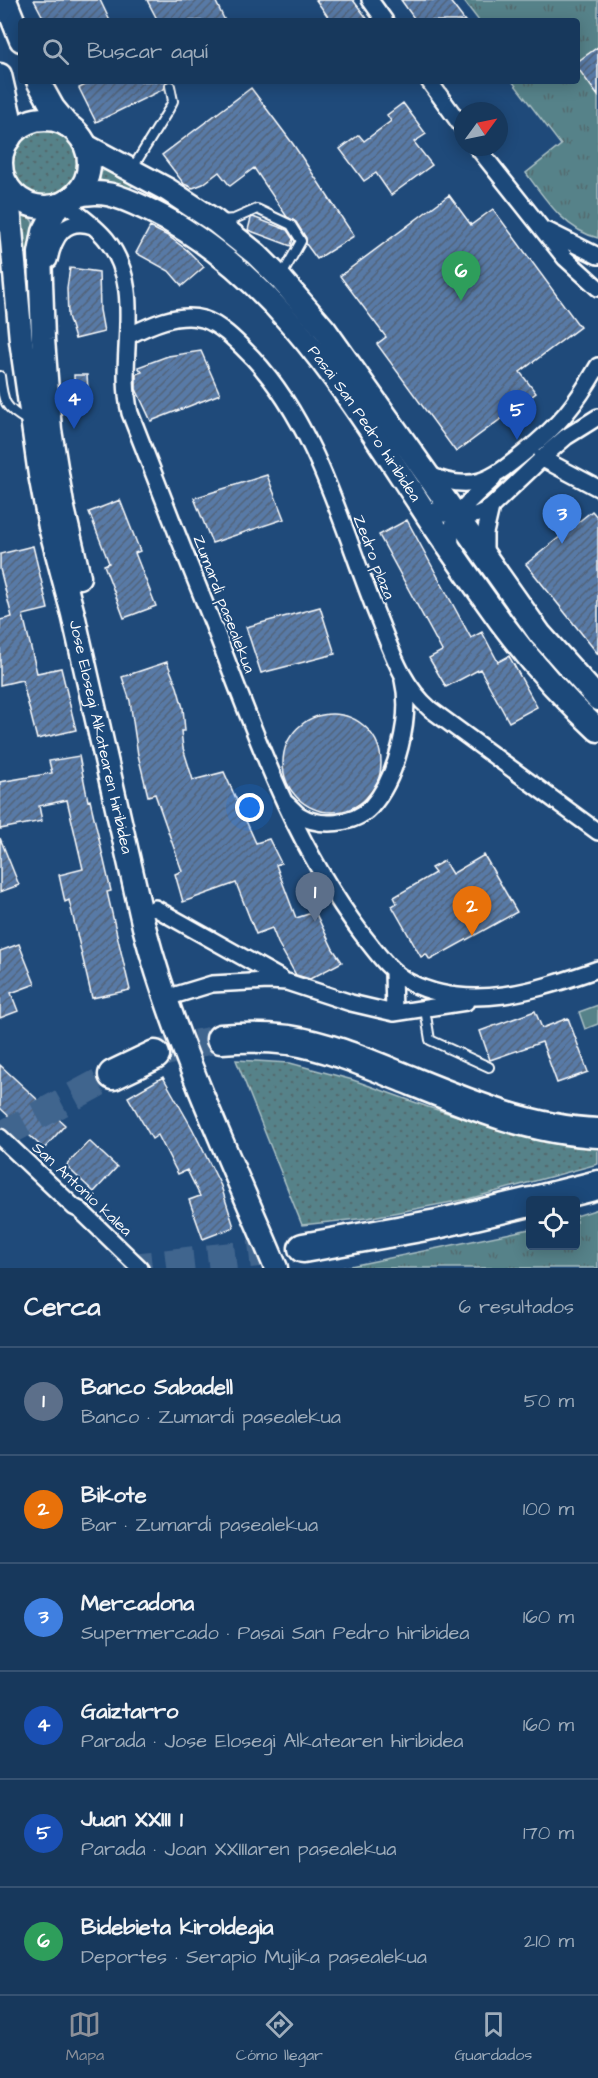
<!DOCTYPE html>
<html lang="es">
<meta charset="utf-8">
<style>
:root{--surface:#17385c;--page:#203f62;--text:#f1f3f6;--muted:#9eacbb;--line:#365272;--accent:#8c9099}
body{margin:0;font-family:"Architects Daughter",sans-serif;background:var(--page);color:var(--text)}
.controls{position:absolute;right:18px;bottom:18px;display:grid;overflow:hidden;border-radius:6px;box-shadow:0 3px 15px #0003}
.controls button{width:54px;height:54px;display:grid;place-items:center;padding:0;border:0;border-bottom:2px solid var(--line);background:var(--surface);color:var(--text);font:30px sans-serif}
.compass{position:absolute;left:454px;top:102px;width:54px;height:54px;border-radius:50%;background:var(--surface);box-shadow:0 3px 15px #0003;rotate:57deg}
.you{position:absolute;left:250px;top:808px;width:21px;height:21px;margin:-15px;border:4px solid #fff;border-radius:50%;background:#1a73e8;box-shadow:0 0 0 9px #1a73e833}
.badge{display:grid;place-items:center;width:39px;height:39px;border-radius:50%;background:var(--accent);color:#fff;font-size:20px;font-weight:700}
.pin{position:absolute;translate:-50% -50px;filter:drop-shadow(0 2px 3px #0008)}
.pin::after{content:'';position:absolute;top:32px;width:21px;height:18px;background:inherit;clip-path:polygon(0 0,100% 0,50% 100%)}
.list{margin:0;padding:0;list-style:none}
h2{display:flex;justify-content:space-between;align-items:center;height:78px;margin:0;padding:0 24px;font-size:26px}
h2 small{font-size:20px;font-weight:400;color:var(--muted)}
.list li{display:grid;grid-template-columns:39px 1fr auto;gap:18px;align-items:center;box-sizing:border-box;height:108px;padding:0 24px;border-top:2px solid var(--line)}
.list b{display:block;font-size:22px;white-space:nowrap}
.list p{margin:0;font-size:20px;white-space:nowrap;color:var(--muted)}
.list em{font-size:20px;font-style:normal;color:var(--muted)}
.icon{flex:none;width:33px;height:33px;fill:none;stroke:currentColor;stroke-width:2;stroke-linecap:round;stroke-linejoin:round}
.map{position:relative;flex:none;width:598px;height:1268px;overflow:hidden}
.search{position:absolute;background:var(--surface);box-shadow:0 3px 15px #0003;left:18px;right:18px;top:18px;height:66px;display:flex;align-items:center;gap:15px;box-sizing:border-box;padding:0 21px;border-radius:6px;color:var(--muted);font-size:22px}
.sheet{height:726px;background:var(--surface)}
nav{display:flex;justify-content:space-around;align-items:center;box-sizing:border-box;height:84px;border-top:2px solid var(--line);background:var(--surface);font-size:16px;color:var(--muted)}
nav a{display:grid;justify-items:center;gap:3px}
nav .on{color:var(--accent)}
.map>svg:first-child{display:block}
</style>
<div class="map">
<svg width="598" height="1268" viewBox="0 0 598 1268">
<defs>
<pattern id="grass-dots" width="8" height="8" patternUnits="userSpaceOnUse" patternTransform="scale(1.5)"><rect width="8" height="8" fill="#578289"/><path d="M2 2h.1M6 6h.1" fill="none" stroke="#526a6e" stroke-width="1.8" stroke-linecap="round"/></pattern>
<pattern id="park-tufts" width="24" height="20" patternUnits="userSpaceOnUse" patternTransform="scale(1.5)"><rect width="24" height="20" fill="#578289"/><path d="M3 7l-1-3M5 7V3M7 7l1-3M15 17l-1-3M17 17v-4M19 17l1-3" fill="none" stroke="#526a6e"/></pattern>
<pattern id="building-hatch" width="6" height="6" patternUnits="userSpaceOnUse" patternTransform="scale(1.5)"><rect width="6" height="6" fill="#587aa6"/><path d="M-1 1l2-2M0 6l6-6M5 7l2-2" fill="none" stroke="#526379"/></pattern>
</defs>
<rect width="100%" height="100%" fill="#1f4a7a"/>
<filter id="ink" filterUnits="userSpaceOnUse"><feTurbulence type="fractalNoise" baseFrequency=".0167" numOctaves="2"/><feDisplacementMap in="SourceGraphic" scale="12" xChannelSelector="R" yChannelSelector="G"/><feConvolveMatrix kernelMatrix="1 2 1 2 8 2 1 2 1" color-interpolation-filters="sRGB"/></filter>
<g filter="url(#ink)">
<!-- grass -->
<path fill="url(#grass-dots)" stroke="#abc0c4" stroke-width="1.5" d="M12 163a33 33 0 1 1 66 0a33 33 0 1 1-66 0Z
M105,170L135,184L127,190L103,182L100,179L101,172Z
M19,215L30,218L33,222L31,263L34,328H29Z
M236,1060L290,1063L353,1080L428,1107L535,1140L598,1147V1164L468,1199L367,1218L302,1225Z"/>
<!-- park -->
<path fill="url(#park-tufts)" stroke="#abc0c4" stroke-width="1.5" d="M463,0H598V238C565,230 545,199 526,173L561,145L512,81H577V21H479Z
M598,1005V1024L585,1029L579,1012Z
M598,1209V1268H341L530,1229V1246H576V1216Z"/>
<!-- building -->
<path fill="url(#building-hatch)" stroke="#fff" stroke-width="1.5" d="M34,0H100L110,21H45Z
M147,0H215L225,21H158Z
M316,0H353L369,21H331Z
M401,0H449L465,21H416Z
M598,47V96L577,67V62Z
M94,81H167L164,89L96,122L79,88Z
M251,88L293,144L354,236L317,259L306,244V238L296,222L287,217L254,168L230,186L219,172L203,184L193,188L184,184L162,155Z
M403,103L426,134L414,142L432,165L391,195L376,173L364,181L340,149L359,135L364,141L391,121L387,115Z
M449,195L471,225L493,209L580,327L520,372L536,393L456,452L377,344L386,337L340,276Z
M253,217L287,230L293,239L291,246L248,230L251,218Z
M150,227L168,236L187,250L204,267L182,286L169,271L136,253Z
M70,268L99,272L100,310L104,332L75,339L68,316L67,288Z
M201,351L220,394L151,421L136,389V374L142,372L138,367L168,356Z
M74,375H87L89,406L75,407Z
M267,475L284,519L212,543L194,498Z
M120,500L140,551L135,553L156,606L124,618L104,565L109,563L89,512Z
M592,511L598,518V654L526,564Z
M407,520L471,638L482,632L498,662L509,656L537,707L509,722L480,669L446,687L429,658L442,651L379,535Z
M33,546L48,609L23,615L37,673L61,668L76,730L37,739L22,680L0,685V620L12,617L0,569V554Z
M320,607L335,654L261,673L246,627Z
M167,662L177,687L183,708L185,731H181L183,748L193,780L224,772L256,843L269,839L281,863L276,865L296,918L315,912L333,949L342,962L310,979L296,975L278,943L272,928L256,934L236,883L183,902L175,874L182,871L155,794L148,796L138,755L130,701L122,677Z
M283 763a49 49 0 1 1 98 0a49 49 0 1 1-98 0Z
M79,756L88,801L90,800L111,891L107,892L130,990L92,998L69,900L65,902L59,875L83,869L67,800L39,806L42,821L0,829V782L52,773L49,761Z
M0,838L19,885L0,892Z
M484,855L517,912L430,960L426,954L421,957L392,906L397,903L394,897L435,873L431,868L444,861L452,874Z
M19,944L35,984L11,993L18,1011L0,1018V951Z
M535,1011L542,1028L568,1018L588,1072L557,1083L542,1042L490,1060L480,1031Z
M0,1065L65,1125L44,1149L0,1108Z
M163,1077L192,1128L221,1186L234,1227L203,1239L189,1200L200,1196L187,1170L178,1174L158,1135L152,1139L128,1097Z
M89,1141L117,1167L94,1192L66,1166Z"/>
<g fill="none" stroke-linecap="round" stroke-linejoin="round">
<!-- highway-tunnel -->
<path stroke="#41658e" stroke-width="28" stroke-dasharray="28 14" stroke-linecap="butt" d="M155,1055L192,1044L221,1039
M0,1136L113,1075
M124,1268L303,1248"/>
<!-- lane casing -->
<g stroke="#fff" stroke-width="12">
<path id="lane" d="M132,169L169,109L173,101L170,86
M221,220L234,219L257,209L291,225L301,241L281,277
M0,376C3,402 4,408 28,421
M425,1009L430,1040L489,1067"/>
</g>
<!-- street casing -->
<g stroke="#fff" stroke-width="20">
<path id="street" d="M370,0L385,21
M429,81L463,128
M477,147L565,258L598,288
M64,203C78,214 95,225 106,239C147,290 116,356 130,413C157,483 185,554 213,624C255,733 291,840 362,934C376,952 389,971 409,982C470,1013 538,990 598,969
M548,231L598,256
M49,260C54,236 65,217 93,226
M128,336C150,325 178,312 203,319C222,325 239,344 253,358C318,428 342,528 377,615C391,649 401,684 430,709L598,832
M541,458L598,488
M428,474C471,494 491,480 524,453C560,424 575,406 598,366
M422,508C447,514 469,524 491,507
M452,550C444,517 472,499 493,479
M485,555V533L491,507L551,450L566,437L598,417
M285,802C290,806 294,811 299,815C320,828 354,825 371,807C397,778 412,717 403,680
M155,908L282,979
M393,972L394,1013L466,1002
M166,998L212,984L268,981L287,982L351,1003L394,1013
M0,1137L74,1207L80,1210L140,1268"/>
</g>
<!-- secondary casing -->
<g stroke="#fff" stroke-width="27">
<g id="secondary">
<path d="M5,0L21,40"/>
<path d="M0,75L9,114V139"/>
<path d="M38,81L53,108L67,125"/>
<circle cx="45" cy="163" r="44"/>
<path d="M86,146L168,190L215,221L256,254L280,278L325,330L540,634L598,699"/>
<path id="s1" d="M7,185L21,340L40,475L50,527L73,614L144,927C175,1044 229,1156 276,1268"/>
<path id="s2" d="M73,197C102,186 125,199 151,211C274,271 348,396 421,506C446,545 474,584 501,622C530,661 562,697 598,730"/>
<path d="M58,205L44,232L40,253L43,339L50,430L62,504L79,577"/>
</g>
</g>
<!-- highway casing -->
<g stroke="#fff" stroke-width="33">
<path id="highway" d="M221,1039C244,1037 266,1037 289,1040C328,1046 365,1062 402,1077C466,1103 528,1130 598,1133
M113,1075L155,1055
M538,1200L598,1185
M303,1248L437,1224L530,1202"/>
</g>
<!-- lane -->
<use href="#lane" stroke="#1f4a7a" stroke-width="8"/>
<!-- street -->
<use href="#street" stroke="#1f4a7a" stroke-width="15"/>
<!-- secondary -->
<use href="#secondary" stroke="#1f4a7a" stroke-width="22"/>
<!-- highway -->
<use href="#highway" stroke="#1f4a7a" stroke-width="28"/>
</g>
</g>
<g text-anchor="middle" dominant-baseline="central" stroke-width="4.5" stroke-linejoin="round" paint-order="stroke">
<!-- street labels -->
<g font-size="16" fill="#fff" stroke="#1f4a7a">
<text stroke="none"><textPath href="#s2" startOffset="387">Pasai San Pedro hiribidea</textPath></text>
<text transform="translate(374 557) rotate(69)">Zedro plaza</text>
<text transform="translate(224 604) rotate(69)">Zumardi pasealekua</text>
<text stroke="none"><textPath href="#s1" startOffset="561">Jose Elosegi Alkatearen hiribidea</textPath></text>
<text transform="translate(82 1189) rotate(43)">San Antonio kalea</text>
</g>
</g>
</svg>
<div class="controls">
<button><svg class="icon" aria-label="locate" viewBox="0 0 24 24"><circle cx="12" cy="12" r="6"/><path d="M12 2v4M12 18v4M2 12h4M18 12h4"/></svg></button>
</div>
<svg class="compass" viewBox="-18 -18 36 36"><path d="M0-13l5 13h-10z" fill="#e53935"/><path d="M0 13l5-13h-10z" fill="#9eacbb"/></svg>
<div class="you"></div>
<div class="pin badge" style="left:315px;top:922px;background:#5c6f8a">1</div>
<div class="pin badge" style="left:472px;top:936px;background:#e8710a">2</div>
<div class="pin badge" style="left:562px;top:544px;background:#3f7fe0">3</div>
<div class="pin badge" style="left:74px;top:429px;background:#1a4fb4">4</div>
<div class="pin badge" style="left:517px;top:440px;background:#1a4fb4">5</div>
<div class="pin badge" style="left:461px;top:301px;background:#2e9e5b">6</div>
<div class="search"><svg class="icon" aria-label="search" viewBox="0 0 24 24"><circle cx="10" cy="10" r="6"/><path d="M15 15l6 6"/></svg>Buscar aquí</div>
</div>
<section class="sheet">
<h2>Cerca<small>6 resultados</small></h2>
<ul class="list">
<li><span class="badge" style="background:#5c6f8a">1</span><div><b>Banco Sabadell</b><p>Banco · Zumardi pasealekua</p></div><em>50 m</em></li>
<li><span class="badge" style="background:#e8710a">2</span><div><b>Bikote</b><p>Bar · Zumardi pasealekua</p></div><em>100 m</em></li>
<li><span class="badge" style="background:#3f7fe0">3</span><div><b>Mercadona</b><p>Supermercado · Pasai San Pedro hiribidea</p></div><em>160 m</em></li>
<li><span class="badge" style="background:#1a4fb4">4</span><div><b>Gaiztarro</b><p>Parada · Jose Elosegi Alkatearen hiribidea</p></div><em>160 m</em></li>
<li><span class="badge" style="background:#1a4fb4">5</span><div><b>Juan XXIII 1</b><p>Parada · Joan XXIIIaren pasealekua</p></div><em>170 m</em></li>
<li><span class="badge" style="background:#2e9e5b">6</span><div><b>Bidebieta kiroldegia</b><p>Deportes · Serapio Mujika pasealekua</p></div><em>210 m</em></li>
</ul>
</section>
<nav>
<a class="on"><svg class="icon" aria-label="map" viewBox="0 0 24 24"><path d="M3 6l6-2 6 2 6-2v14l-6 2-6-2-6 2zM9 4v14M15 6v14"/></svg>Mapa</a>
<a><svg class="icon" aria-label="directions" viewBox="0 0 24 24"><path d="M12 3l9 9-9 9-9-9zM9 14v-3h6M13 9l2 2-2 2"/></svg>Cómo llegar</a>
<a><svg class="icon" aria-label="saved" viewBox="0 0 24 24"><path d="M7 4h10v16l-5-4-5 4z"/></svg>Guardados</a>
</nav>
